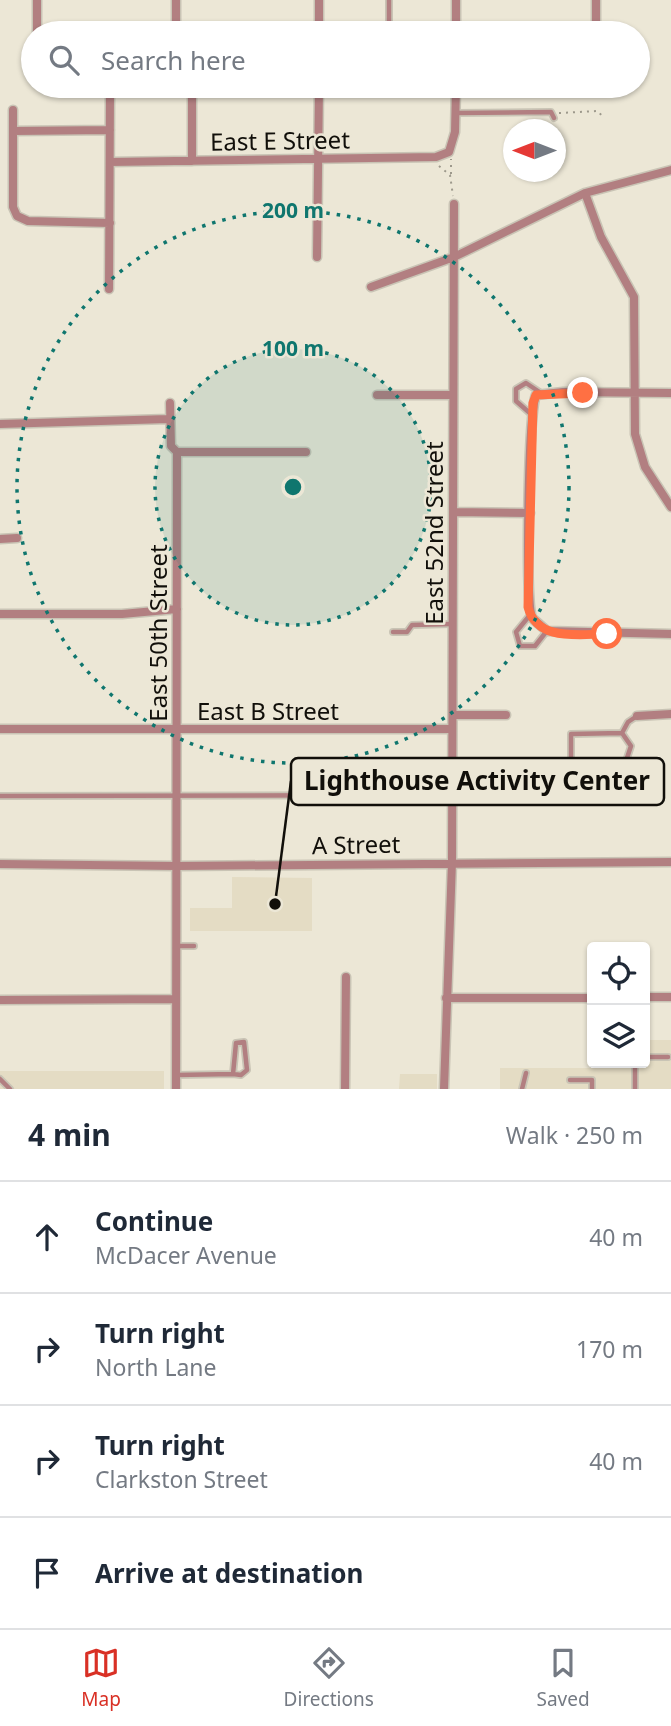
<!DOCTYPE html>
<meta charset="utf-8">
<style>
:root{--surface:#fff;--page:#f2f2f3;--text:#1f2937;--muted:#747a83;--line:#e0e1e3;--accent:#d93025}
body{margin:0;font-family:"Noto Sans",sans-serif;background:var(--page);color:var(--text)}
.controls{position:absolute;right:21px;bottom:21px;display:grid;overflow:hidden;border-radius:7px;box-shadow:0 2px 5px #0004}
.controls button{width:63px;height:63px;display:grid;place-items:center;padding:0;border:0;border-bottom:2px solid var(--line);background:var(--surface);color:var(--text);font:35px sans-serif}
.compass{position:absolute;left:503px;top:119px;width:63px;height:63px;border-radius:50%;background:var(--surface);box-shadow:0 2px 5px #0004;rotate:270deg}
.stop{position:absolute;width:21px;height:21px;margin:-16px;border:5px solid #ff7043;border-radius:50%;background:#fff}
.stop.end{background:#ff7043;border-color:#fff;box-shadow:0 2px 7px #0008}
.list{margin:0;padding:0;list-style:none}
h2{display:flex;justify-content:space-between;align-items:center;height:91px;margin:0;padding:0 28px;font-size:30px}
h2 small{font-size:23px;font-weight:400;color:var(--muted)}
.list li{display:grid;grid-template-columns:46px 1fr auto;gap:21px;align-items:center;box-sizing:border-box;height:112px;padding:0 28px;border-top:2px solid var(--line)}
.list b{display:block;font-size:26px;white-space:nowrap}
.list p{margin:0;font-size:23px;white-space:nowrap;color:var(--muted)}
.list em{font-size:23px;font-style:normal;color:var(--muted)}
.icon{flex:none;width:38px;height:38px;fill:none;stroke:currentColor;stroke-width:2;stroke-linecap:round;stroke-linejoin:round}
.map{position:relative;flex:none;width:671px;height:1089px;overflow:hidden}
.search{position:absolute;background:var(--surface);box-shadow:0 2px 5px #0004;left:21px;right:21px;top:21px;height:77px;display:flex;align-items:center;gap:18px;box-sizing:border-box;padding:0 24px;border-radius:38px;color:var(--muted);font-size:26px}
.sheet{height:539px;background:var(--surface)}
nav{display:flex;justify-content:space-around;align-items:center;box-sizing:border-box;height:98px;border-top:2px solid var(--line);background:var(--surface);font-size:19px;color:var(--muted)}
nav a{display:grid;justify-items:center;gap:4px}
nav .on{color:var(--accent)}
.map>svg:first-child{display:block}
</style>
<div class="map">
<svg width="671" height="1089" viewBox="0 0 671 1089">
<rect width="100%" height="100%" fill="#ece7d6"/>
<!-- built -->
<path fill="#e4dcc4" d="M232,877L312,878V931H190V908H232Z
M645,1040H671V1089H500V1068H618V1063H645Z
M0,1071H164V1089H0Z
M400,1074H437V1089H399Z"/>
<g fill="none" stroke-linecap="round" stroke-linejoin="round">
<!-- lane casing -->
<g stroke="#c9c4b5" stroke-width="8">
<path id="lane" d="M389,23V0
M456,113L551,112L554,118
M532,415L516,401V389L526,383L541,393
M530,615L516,632L520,646H535L546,632
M393,632H407L412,625L451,624
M622,733L631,746L626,761H571V734L622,733L628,722L637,716
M0,796L451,795
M177,946H194
M645,1057H668
M176,1075L233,1074L236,1043L244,1042L247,1070L241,1075L233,1074
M0,1079L10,1089
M570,1080H592V1089
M522,1089L526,1073
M635,1089V1063"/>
</g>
<!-- street casing -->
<g stroke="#c9c4b5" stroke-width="11">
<path id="street" d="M176,0V33
M456,0V33
M596,0V33
M37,33V0
M319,33V0
M13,110V207L17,216L28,221L110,223
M13,131L110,130
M192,161V98
M110,162L436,157L449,152L455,132L456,86
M585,193L601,237L634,297L635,434L645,467L671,507
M317,257L319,86
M371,287L454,257L585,193L671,170
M109,289L110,93
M671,393L563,392L536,395C528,414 525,600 532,618L547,631L671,634
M377,395H453
M170,403L171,446L177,452L176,1089
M0,424L168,419
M177,452H306
M453,512L530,513
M0,539L17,538
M0,614H122L177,609
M453,715H506
M637,716L671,714
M0,729H452
M0,864L177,866L671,862
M645,997H671
M446,998H592
M0,1000L175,999
M345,1089L346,977
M444,1089L452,862L454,204"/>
</g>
<!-- path -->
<path stroke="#9d998c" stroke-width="2" stroke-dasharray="2 5" stroke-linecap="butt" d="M559,113L598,111L602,116
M439,166L450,175L453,196
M451,174V159"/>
<!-- lane -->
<use href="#lane" stroke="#b27f81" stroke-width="4.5"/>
<!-- street -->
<use href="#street" stroke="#b27f81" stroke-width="8"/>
</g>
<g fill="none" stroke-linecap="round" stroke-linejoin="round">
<!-- route -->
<path stroke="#ff7043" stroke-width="9" d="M583,393L536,395L533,403L528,607C537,642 578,634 607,634"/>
</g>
<!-- distance rings -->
<circle cx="293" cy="487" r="138" fill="#0f766e" fill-opacity=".12"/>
<g fill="none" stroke="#0f766e" stroke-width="3.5" stroke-dasharray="3.5 7">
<circle cx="293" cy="487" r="138"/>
<circle cx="293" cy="487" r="276"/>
</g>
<g text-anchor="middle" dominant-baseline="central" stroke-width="5" stroke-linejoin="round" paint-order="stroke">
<!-- street labels -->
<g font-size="24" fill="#110f0a" stroke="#ece7d6">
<text transform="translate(280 140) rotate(-1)">East E Street</text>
<text transform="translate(433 533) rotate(-90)">East 52nd Street</text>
<text transform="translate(157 633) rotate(-90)">East 50th Street</text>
<text x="268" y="710">East B Street</text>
<text transform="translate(356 844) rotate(-1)">A Street</text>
</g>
</g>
<circle cx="293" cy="487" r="10" fill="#0f766e" stroke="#ece7d6" stroke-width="3.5"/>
<g font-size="21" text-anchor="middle" font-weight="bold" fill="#0f766e" stroke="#ece7d6" stroke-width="5" stroke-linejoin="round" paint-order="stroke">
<text x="293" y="218">200 m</text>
<text x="293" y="356">100 m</text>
</g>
<!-- callouts -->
<path fill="none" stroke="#110f0a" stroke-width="2.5" d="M275 904L291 781"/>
<circle fill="#110f0a" stroke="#ece7d6" stroke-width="2.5" cx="275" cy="904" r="7"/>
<rect fill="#ece7d6" stroke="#110f0a" stroke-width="2.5" x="291" y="758" width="373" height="47" rx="7"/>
<g font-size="26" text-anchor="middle" font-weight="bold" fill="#110f0a">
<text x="477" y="790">Lighthouse Activity Center</text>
</g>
</svg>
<div class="controls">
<button><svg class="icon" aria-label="locate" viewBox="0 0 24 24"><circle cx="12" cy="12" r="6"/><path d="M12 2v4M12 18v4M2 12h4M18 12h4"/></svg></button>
<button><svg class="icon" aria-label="layers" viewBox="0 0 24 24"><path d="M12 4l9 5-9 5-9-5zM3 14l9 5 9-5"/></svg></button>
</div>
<svg class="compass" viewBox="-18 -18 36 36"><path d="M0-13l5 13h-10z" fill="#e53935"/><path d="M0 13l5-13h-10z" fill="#747a83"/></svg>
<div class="stop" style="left:607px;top:634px"></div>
<div class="stop end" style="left:583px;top:393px"></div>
<div class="search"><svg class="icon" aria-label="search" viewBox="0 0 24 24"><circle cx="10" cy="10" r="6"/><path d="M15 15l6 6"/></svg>Search here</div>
</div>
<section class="sheet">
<h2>4 min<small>Walk · 250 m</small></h2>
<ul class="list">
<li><svg class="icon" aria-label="ahead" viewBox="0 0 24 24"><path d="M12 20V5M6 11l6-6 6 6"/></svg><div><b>Continue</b><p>McDacer Avenue</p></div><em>40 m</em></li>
<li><svg class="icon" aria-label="right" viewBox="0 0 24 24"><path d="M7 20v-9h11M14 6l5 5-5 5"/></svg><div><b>Turn right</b><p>North Lane</p></div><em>170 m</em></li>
<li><svg class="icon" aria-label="right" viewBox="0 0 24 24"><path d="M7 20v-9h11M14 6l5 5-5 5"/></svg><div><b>Turn right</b><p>Clarkston Street</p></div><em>40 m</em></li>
<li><svg class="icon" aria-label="arrive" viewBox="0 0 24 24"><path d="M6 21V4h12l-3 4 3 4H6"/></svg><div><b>Arrive at destination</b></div></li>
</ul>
</section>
<nav>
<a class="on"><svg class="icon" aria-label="map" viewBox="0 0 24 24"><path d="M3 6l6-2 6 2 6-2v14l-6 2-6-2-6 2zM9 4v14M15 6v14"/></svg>Map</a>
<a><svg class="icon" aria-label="directions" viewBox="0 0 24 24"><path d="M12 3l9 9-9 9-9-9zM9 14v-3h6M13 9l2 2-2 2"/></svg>Directions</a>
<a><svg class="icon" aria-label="saved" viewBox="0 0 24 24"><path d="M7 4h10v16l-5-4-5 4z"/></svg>Saved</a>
</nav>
